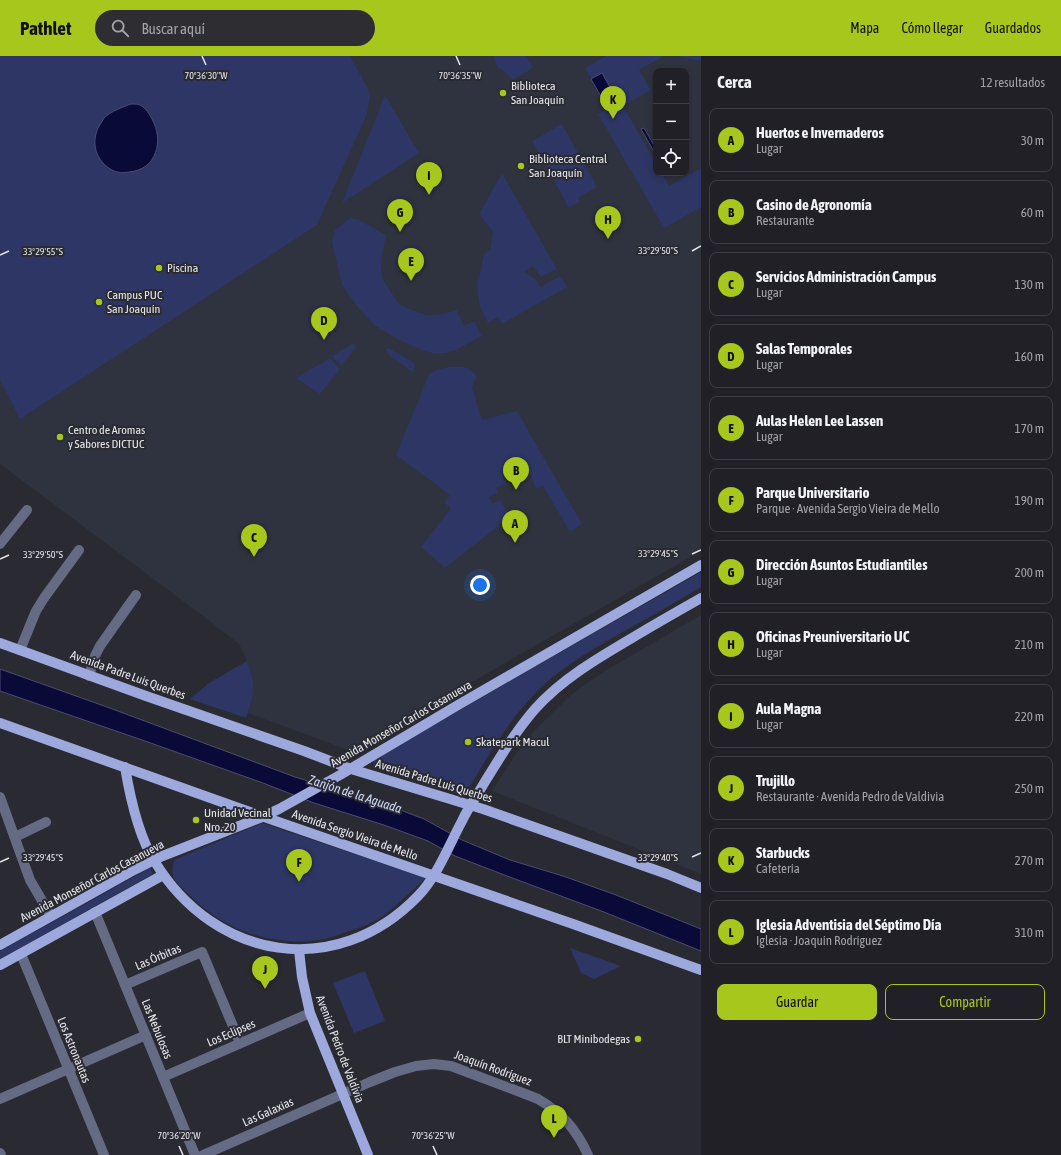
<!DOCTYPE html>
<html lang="es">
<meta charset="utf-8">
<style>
:root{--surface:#202026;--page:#2d2d32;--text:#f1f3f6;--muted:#a2a3a7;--line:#3d3e43;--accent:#a8c71d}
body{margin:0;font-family:"Asap Condensed",sans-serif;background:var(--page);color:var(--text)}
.controls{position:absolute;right:12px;top:12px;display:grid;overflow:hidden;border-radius:8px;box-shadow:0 2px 6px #0003}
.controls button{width:36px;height:36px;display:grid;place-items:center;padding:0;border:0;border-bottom:1px solid var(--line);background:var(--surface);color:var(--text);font:20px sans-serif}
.you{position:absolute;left:480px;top:529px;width:14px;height:14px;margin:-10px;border:3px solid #fff;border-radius:50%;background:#1a73e8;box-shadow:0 0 0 6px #1a73e833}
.badge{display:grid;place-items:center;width:26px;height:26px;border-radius:50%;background:var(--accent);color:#111;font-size:13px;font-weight:700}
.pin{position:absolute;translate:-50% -33px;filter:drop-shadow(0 1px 2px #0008)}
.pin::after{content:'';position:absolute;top:21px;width:14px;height:12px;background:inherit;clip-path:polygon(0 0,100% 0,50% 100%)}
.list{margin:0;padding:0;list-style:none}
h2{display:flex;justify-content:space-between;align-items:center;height:52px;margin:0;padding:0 16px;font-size:17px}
h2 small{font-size:13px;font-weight:400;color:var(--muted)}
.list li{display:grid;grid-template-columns:26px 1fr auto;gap:12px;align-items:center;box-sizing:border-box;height:64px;margin:0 8px 8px;padding:0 8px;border:1px solid var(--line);border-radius:8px}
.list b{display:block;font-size:15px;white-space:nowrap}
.list p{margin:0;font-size:13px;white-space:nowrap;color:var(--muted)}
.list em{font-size:13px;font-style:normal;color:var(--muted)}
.actions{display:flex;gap:8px;padding:12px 16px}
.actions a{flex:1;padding:9px 0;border:1px solid var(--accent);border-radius:8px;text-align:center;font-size:14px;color:var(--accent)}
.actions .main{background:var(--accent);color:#111}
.icon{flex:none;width:22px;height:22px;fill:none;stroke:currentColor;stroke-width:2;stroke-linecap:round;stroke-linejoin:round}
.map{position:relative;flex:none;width:701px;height:1099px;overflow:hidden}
header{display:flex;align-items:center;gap:24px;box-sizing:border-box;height:56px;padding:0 20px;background:var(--accent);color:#111}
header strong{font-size:19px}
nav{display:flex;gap:22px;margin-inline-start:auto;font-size:14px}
.search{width:280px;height:36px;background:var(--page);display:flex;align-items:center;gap:10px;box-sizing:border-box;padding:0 14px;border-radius:22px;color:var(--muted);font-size:15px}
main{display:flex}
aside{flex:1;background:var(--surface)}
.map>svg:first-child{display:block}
</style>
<header>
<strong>Pathlet</strong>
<div class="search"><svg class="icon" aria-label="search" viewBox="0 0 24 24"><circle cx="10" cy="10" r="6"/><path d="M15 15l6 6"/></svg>Buscar aquí</div>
<nav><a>Mapa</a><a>Cómo llegar</a><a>Guardados</a></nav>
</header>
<main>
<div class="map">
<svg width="701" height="1099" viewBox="0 0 701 1099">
<rect width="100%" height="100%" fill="#2a2b32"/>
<!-- built -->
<path fill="#2f323f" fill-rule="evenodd" d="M0,0H701V495L351,695L248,657L252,644L247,605L239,588L211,566L0,408ZM656,15H686V117H656Z
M701,559V818L492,735L514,701L526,685L539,670L570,640L587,627L605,615Z"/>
<!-- green -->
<path fill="#2d3664" d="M0,0H350L367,31L370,40L367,58L317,169L20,363L0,324Z
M494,0H526L533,12L513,24L500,12L498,14Z
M606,0H664L639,14L651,34L623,50L656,107V117H662L669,130L701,112V151L664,172L598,58L608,52L585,12Z
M675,0H701V5Z
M385,39L419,97L342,147Z
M562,68L597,131L578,142L580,146L569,152L532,85Z
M502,117L557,213L541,221L533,210L524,216L535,222L540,231L560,220L567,231L502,268L498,261L488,267L480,251L477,224L479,223L484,198L490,194L493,176L479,158Z
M350,162L357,163L386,179L382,201L381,213L383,224L399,248L414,255L428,259L442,258L457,254L464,270L474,265L482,280L456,294L446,297L435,298L424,295L403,286L375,270L356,249L342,229L332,186L335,174Z
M353,287L356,291L342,309L335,304L332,300Z
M388,292L412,305L415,308L414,315H411L389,299L386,294Z
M330,302L340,313L320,338L296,322Z
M450,311C465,311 466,309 477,320L472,331L482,364L517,355L582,468L570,476L543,430L536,433L526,409L502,420L506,428L496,432L498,437L489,441L492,448L501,444L507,457L506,464L445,512L421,491L451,452L444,447L450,439L396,399L429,318L439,313Z
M701,516V531C674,547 647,563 619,578C595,592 569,607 548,625C512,657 489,699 464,740L374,711V703Z
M247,605L253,626L252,644L246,662L190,643L209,627Z
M262,767L426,822C412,834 398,849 383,860C374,867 358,872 347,876C338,878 329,883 320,884C275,890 231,877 197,846C190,839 179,831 174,822C171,817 173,809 174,804Z
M150,812L153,818L0,903V895Z
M570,892L621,910L594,923L581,917Z
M365,915L385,965L354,977L333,927Z"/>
<!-- water -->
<path fill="#0a0a39" stroke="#4c4c6e" d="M602,17L621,51L610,56L591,23Z
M131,48C135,48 138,48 140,49C146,52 149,58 152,63C164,84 157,114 129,116C124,117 117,117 112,114C96,105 91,88 98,72C100,69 102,65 104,62C111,55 123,51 131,48Z
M644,72L656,93V99L641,73Z
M0,613L107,651L295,721L395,752L424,763L462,784L510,804L563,820L616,839L701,873V895L604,856L507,820L455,800L428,785L384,769L314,747L263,727L145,685L0,635Z"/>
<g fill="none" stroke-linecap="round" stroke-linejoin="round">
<!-- minor -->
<path stroke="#656b84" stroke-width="10" d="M0,488L27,454
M20,594L36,555L44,542L79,494
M89,620L95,600L100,590L136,539
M0,741L30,824L51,860
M15,781L46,766
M95,856L195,1099
M21,898L104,1099
M125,929L202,896L240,987
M163,1021L310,957
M0,1043L146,979
M0,1097L1,1099
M203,1099L370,1026L395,1016L416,1010L434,1008L451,1010L528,1039L538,1043C563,1058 576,1073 588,1099"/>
<!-- major -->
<path stroke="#9da9dd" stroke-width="10" d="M0,587L146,640L304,695L351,713L483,753L667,818L701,832
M0,667L247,755L573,868L701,914
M125,711C130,741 138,780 155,806C215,904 336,925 418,840C438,819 448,791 462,765C468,752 476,741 483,729C499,703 515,676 535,653C562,623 598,602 632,582C655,568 678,555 701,542
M0,889L134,814L160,801L262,761L279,753L340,719L458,649L701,509
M299,894L302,921L310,957L368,1099
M0,909L163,819"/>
</g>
<!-- ticks -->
<path fill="none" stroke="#e6e7eb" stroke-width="1.5" d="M202,0L206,9M456,0L460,9M692,195L701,190M0,199L9,195M692,498L701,494M0,503L9,499M692,801L701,797M0,806L9,802M179,1090L183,1099M433,1090L437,1099"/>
<!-- markers -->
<g fill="#a8c71d" stroke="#2a2b32" stroke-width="1.5">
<circle cx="503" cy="37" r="4"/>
<circle cx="521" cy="110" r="4"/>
<circle cx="159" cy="212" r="4"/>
<circle cx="99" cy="246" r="4"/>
<circle cx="60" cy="381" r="4"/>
<circle cx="468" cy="686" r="4"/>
<circle cx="196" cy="764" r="4"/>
<circle cx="638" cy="983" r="4"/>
</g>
<g text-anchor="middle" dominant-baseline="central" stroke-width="4" stroke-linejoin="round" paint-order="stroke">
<!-- poi labels -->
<g font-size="12" fill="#e6e7eb" stroke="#2a2b32" text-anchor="start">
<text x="511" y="30">Biblioteca<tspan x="511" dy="14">San Joaquín</tspan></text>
<text x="529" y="103">Biblioteca Central<tspan x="529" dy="14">San Joaquín</tspan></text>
<text x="167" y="212">Piscina</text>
<text x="107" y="239">Campus PUC<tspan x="107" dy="14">San Joaquín</tspan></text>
<text x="68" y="374">Centro de Aromas<tspan x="68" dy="14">y Sabores DICTUC</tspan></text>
<text x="476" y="686">Skatepark Macul</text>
<text x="204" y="757">Unidad Vecinal<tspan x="204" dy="14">Nro. 20</tspan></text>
<text x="630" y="983" text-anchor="end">BLT Minibodegas</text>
</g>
<!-- street labels -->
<g font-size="12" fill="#e6e7eb" stroke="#2a2b32">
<text transform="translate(128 619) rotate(20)">Avenida Padre Luis Querbes</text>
<text transform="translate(401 668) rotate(-30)">Avenida Monseñor Carlos Casanueva</text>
<text transform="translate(434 725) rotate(17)">Avenida Padre Luis Querbes</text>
<text transform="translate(355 779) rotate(19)">Avenida Sergio Vieira de Mello</text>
<text transform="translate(92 825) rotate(-28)">Avenida Monseñor Carlos Casanueva</text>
<text transform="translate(158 901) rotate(-23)">Las Órbitas</text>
<text transform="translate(157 973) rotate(68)">Las Nebulosas</text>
<text transform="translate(231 977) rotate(-23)">Los Eclipses</text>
<text transform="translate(340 993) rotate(69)">Avenida Pedro de Valdivia</text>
<text transform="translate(74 994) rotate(68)">Los Astronautas</text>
<text transform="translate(493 1012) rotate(20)">Joaquín Rodríguez</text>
<text transform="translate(268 1056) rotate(-24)">Las Galaxias</text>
</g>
<!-- water labels -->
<g font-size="13" font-style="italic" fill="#cfd8f9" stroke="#2a2b32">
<text transform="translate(355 738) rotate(18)">Zanjón de la Aguada</text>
</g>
</g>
<g font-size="10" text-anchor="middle" fill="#e6e7eb" stroke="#2a2b32" stroke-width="4" stroke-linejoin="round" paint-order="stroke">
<text x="206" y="23">70°36'30"W</text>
<text x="460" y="23">70°36'35"W</text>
<text x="658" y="198">33°29'50"S</text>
<text x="43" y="199">33°29'55"S</text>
<text x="658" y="501">33°29'45"S</text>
<text x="43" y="502">33°29'50"S</text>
<text x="658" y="805">33°29'40"S</text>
<text x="43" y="805">33°29'45"S</text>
<text x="179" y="1083">70°36'20"W</text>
<text x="433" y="1083">70°36'25"W</text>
</g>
</svg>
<div class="controls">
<button>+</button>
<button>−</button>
<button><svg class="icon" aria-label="locate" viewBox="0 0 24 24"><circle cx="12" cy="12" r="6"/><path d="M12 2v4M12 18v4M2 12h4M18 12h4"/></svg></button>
</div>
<div class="you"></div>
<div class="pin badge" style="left:515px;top:487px">A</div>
<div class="pin badge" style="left:516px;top:434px">B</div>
<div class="pin badge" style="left:254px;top:501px">C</div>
<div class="pin badge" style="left:324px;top:284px">D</div>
<div class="pin badge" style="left:411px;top:225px">E</div>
<div class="pin badge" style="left:299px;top:826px">F</div>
<div class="pin badge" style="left:400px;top:176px">G</div>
<div class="pin badge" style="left:608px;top:183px">H</div>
<div class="pin badge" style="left:429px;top:139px">I</div>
<div class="pin badge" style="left:265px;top:933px">J</div>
<div class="pin badge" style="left:613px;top:63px">K</div>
<div class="pin badge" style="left:554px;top:1082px">L</div>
</div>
<aside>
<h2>Cerca<small>12 resultados</small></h2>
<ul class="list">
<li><span class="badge">A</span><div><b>Huertos e Invernaderos</b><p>Lugar</p></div><em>30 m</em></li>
<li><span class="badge">B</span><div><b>Casino de Agronomía</b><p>Restaurante</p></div><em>60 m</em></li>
<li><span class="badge">C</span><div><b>Servicios Administración Campus</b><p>Lugar</p></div><em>130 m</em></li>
<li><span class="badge">D</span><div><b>Salas Temporales</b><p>Lugar</p></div><em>160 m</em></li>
<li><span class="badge">E</span><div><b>Aulas Helen Lee Lassen</b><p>Lugar</p></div><em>170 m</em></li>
<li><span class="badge">F</span><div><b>Parque Universitario</b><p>Parque · Avenida Sergio Vieira de Mello</p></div><em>190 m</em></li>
<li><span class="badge">G</span><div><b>Dirección Asuntos Estudiantiles</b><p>Lugar</p></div><em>200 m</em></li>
<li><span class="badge">H</span><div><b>Oficinas Preuniversitario UC</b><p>Lugar</p></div><em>210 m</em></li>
<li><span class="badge">I</span><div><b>Aula Magna</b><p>Lugar</p></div><em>220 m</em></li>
<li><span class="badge">J</span><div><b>Trujillo</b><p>Restaurante · Avenida Pedro de Valdivia</p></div><em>250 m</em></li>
<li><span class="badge">K</span><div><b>Starbucks</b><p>Cafetería</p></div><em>270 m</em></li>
<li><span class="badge">L</span><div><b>Iglesia Adventisia del Séptimo Día</b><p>Iglesia · Joaquín Rodríguez</p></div><em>310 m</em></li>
</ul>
<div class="actions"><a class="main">Guardar</a><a>Compartir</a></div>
</aside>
</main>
